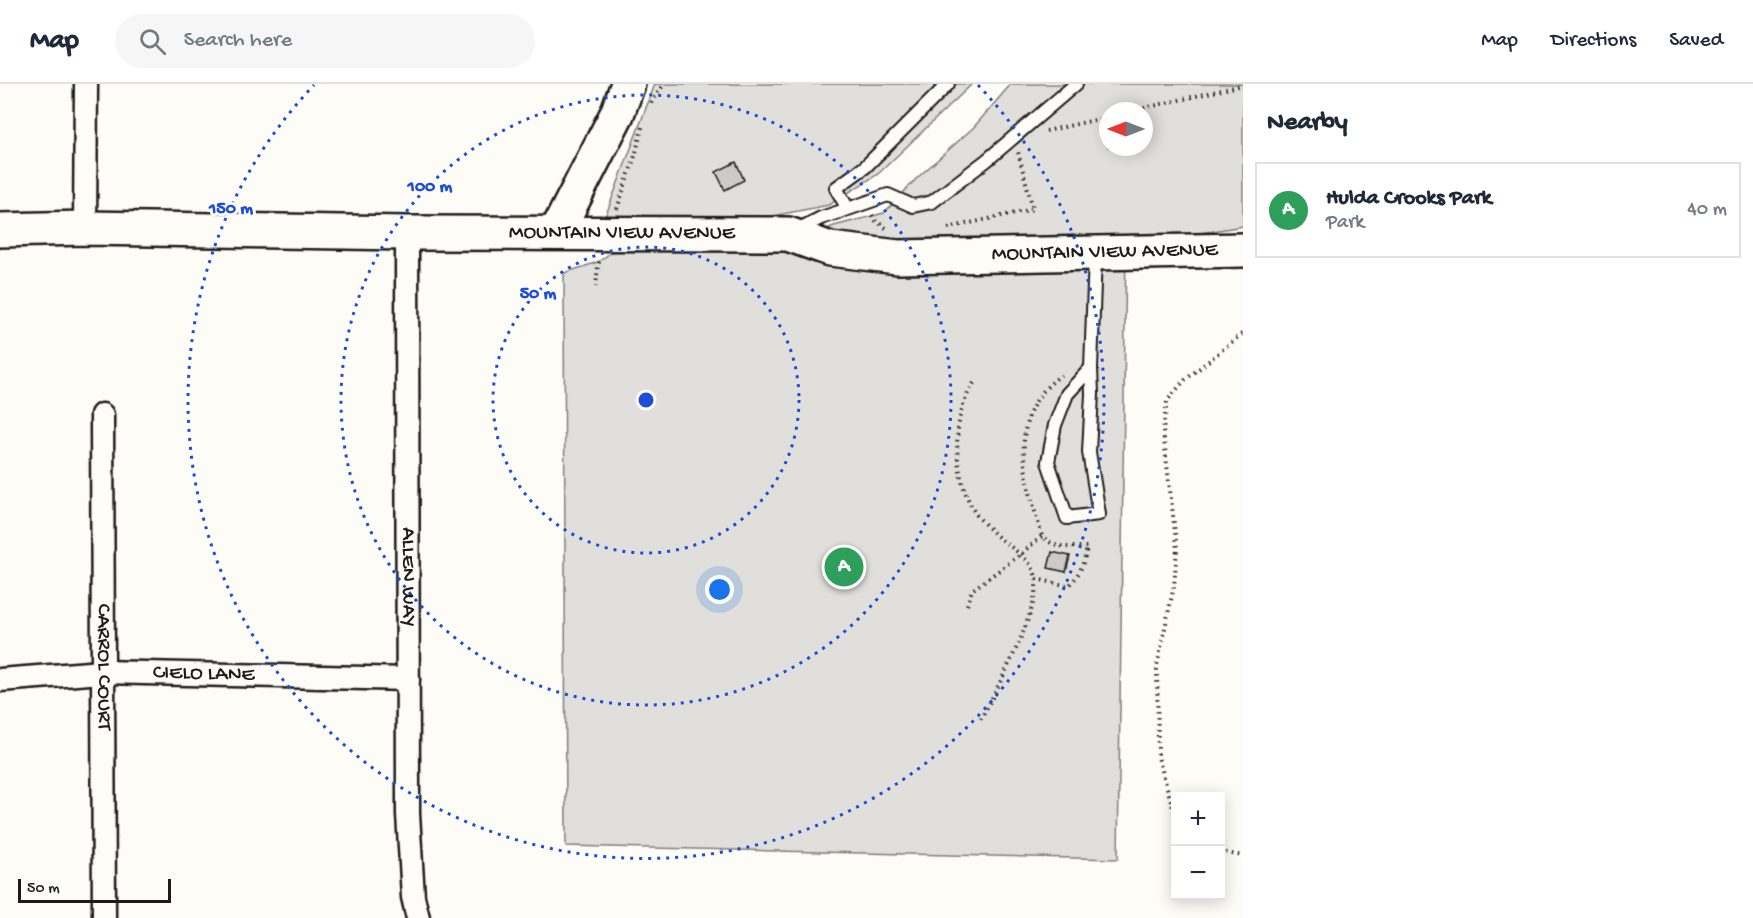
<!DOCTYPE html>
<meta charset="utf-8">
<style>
:root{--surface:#fff;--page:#f6f6f7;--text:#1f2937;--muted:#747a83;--line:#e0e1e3;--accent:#db2777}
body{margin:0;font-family:"Gochi Hand",sans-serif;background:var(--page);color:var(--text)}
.controls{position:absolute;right:18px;bottom:18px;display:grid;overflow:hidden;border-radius:0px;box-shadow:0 3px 15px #0003}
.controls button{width:54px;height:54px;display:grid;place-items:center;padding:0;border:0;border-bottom:2px solid var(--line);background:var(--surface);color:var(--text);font:30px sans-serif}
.compass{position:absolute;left:1099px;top:18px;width:54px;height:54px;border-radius:50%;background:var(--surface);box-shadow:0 3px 15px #0003;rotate:270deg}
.scale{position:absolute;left:18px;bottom:15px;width:153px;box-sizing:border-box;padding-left:6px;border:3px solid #1c1c1c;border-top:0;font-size:16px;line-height:21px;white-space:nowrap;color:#1c1c1c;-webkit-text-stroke:4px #fdfcf7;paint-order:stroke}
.you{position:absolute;left:720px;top:506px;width:21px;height:21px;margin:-15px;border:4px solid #fff;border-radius:50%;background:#1a73e8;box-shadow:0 0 0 9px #1a73e833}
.badge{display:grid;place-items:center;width:39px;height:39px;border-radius:50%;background:var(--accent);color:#fff;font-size:20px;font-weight:700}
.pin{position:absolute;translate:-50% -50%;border:3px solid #fff;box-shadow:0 2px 6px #0006}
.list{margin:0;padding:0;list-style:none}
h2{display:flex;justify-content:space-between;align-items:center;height:78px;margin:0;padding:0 24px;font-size:26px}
h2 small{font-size:20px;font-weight:400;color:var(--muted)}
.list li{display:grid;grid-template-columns:39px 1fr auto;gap:18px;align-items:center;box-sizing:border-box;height:96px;margin:0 12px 12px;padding:0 12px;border:2px solid var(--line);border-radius:0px}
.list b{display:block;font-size:22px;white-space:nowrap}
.list p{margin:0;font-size:20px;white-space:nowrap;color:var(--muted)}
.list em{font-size:20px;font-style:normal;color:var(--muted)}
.icon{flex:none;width:33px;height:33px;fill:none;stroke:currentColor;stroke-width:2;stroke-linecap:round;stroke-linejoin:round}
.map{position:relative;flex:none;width:1243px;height:834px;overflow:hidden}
header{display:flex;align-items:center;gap:36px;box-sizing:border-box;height:84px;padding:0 30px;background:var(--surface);border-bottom:2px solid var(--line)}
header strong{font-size:28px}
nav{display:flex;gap:33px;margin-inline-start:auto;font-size:21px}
.search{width:420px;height:54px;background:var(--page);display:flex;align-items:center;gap:15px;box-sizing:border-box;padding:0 21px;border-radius:33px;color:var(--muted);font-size:22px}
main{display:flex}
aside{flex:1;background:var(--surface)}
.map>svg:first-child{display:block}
</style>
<header>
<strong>Map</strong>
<div class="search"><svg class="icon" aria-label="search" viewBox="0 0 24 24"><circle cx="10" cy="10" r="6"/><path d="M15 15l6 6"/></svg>Search here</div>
<nav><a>Map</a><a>Directions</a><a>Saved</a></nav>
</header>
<main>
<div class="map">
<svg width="1243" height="834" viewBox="0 0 1243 834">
<rect width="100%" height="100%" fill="#fdfcf7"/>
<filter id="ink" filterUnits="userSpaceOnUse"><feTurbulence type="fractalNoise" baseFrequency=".0167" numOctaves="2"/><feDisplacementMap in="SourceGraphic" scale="12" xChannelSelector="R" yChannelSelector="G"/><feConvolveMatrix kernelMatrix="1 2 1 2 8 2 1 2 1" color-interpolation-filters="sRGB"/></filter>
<g filter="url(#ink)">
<!-- green -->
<path fill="#e0dfdb" stroke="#7e7e7c" stroke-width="1.5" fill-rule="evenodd" d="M655,0H972L878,90L829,121L767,133L604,136Z
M1011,0H1243V142L1126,161L1118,775L566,762L564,189L598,178L613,167L780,163L834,142L884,129L916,95L974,43ZM1108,27H1144V63H1108Z"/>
<!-- building -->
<path fill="#cccbc8" stroke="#1c1c1c" stroke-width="1.5" d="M736,78L744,96L725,106L716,88Z
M1052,468L1070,472L1066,488L1048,484Z"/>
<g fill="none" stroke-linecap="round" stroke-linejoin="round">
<!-- lane casing -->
<g stroke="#1c1c1c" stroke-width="16">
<path id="lane" d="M848,125L888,111L913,122L932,118L987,76L1076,0
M795,147L821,134L848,125L836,104L865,83L948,0
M1091,284L1092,310L1089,368L1099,430L1067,434L1048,378L1055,341L1067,310L1091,284L1095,171"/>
</g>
<!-- street casing -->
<g stroke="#1c1c1c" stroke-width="27">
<g id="street">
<path d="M85,144L86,0"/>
<path id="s1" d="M407,149L408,730L413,813L418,834"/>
<path id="s2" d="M102,331L104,834"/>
<path id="s3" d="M0,596L102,588L408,595"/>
</g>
</g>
<!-- secondary casing -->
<g stroke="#1c1c1c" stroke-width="38">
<g id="secondary">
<path id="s4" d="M0,146L85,144L407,149L788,150L830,165L898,173L1243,166"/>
<path d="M556,149L617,30L628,0"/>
</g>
</g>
<!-- path -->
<path stroke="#1c1c1c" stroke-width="4" stroke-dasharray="1.5 4.5" stroke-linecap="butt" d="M651,19L664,0
M1132,27L1243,1
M1046,47L1108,33
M617,125L635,72L643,40
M872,131L876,137L886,144
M948,144L1033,125L1018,68
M596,203L598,181L601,174
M974,299C950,334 953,392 975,429C980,436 988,443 994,449C1007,463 1034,474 1036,495C1039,528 997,604 981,635
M1036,495L1069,502C1080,490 1084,479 1087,463C1070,463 1055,465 1042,452C1026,395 1003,333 1061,291
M967,521L972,506L1020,471L1042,452
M1176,734L1158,673L1157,582L1174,502L1177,465L1163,347L1167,317L1185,296L1243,249
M1220,768L1243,772"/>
<!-- lane -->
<use href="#lane" stroke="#fdfcf7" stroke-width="12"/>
<!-- street -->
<use href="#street" stroke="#fdfcf7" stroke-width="22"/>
<!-- secondary -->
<use href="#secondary" stroke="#fdfcf7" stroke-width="33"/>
</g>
</g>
<!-- distance rings -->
<g fill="none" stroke="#1d4ed8" stroke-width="3" stroke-dasharray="3 6">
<circle cx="646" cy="316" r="153"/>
<circle cx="646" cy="316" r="305"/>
<path d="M978 1A458 458 0 1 1 314 1"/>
</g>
<g text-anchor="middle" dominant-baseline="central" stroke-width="6" stroke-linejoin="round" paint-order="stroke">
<!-- street labels -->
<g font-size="21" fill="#1c1c1c" stroke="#fdfcf7">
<text stroke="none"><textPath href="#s4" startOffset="622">MOUNTAIN VIEW AVENUE</textPath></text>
<text stroke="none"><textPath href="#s4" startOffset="1108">MOUNTAIN VIEW AVENUE</textPath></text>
<text stroke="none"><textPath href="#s1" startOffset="344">ALLEN WAY</textPath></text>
<text stroke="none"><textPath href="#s2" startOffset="252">CARROL COURT</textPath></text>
<text stroke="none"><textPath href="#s3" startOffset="204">CIELO LANE</textPath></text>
</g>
</g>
<circle cx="646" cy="316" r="9" fill="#1d4ed8" stroke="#fdfcf7" stroke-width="3"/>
<g font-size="18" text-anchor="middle" font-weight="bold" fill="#1d4ed8" stroke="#fdfcf7" stroke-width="6" stroke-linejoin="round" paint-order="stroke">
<text x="430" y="107">100 m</text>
<text x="231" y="129">150 m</text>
<text x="538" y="214">50 m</text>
</g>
</svg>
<div class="controls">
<button>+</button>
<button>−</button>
</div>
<svg class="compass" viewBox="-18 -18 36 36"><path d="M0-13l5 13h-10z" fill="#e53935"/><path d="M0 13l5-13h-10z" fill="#747a83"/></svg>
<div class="scale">50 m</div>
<div class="you"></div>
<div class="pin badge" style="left:844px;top:483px;background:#2e9e5b">A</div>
</div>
<aside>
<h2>Nearby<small></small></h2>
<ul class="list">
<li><span class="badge" style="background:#2e9e5b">A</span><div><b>Hulda Crooks Park</b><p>Park</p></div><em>40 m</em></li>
</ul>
</aside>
</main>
